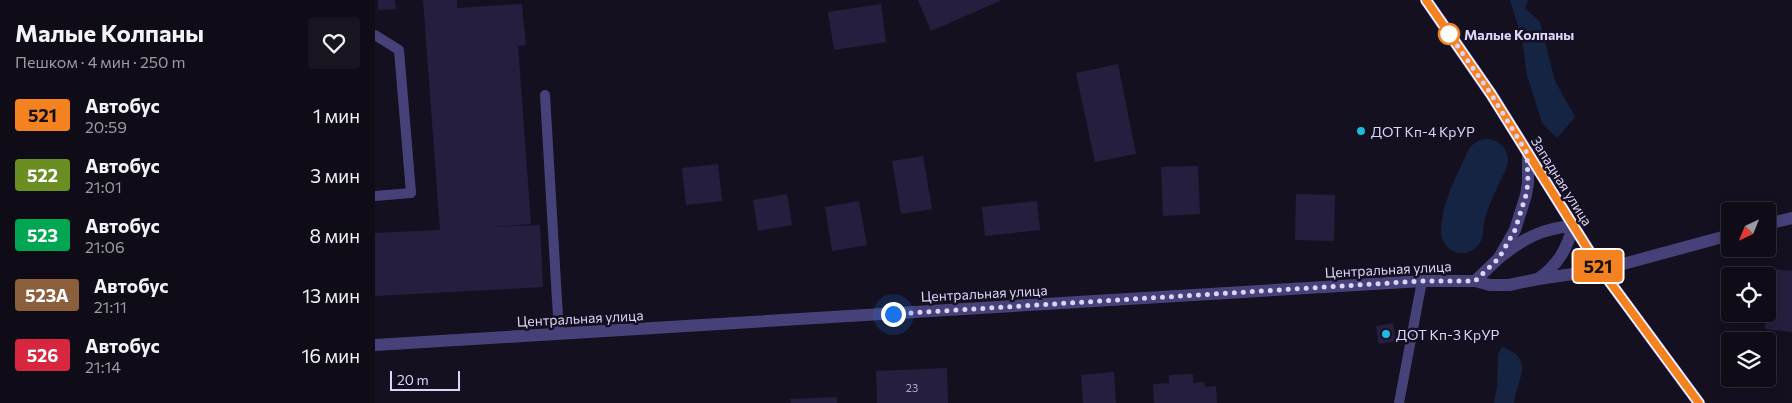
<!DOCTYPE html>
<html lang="ru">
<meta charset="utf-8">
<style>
body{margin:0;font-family:Commissioner,sans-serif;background:#181521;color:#f1f3f6;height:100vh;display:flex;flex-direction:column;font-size:19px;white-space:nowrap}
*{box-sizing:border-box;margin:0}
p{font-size:16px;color:#9b9ba2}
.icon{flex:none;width:28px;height:28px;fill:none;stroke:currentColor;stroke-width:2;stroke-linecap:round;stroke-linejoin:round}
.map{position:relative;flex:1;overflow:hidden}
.panel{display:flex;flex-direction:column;background:#0f0c18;width:375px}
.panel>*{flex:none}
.badge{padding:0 10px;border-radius:4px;font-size:18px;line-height:32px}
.needle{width:32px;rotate:223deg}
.controls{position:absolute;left:1346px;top:202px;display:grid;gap:10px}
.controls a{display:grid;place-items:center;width:55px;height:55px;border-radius:5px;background:#0f0c18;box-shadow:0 2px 12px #0003,0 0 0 1px #2f2c37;font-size:25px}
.scale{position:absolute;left:15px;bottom:12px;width:70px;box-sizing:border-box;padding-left:5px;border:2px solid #dcd4fa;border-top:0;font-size:14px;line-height:18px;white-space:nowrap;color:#dcd4fa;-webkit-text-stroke:4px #141020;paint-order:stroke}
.you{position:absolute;width:25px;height:25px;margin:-12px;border:4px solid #fff;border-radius:50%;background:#1a73e8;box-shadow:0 0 0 8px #1a73e833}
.map>.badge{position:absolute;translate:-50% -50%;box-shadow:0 0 0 2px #fff}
.round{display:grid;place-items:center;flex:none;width:52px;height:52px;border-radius:5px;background:#181521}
.headline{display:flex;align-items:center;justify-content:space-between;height:85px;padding:0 15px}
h1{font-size:24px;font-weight:700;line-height:38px}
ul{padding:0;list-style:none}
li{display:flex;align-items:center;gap:15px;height:60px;padding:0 15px}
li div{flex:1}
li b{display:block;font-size:19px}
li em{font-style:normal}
li .badge{min-width:55px;font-weight:700;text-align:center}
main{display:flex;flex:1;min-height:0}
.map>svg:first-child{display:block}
</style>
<main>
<section class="panel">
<div class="headline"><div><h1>Малые Колпаны</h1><p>Пешком · 4 мин · 250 m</p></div><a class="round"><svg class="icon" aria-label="heart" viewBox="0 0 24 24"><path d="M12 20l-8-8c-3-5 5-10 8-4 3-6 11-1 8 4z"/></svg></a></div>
<ul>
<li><span class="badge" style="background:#f58220;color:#111">521</span><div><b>Автобус</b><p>20:59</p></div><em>1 мин</em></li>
<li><span class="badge" style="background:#6b8e23;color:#fff">522</span><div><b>Автобус</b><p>21:01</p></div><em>3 мин</em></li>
<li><span class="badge" style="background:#00a651;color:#fff">523</span><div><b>Автобус</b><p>21:06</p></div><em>8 мин</em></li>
<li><span class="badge" style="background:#8b5e3c;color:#fff">523А</span><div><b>Автобус</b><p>21:11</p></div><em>13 мин</em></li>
<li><span class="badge" style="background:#d7263d;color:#fff">526</span><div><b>Автобус</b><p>21:14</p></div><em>16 мин</em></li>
</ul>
</section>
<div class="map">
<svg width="1417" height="403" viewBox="0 0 1417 403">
<rect width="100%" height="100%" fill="#141020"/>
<!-- water -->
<g fill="#162444">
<path d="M 1135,0 L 1153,0 L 1150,8 L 1165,22 L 1180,81 L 1200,117 L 1182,138 L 1167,123 L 1152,75 L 1147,39 Z"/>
<path d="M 1112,160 L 1118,172 L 1114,199 L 1096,231 L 1082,230 L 1077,213 L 1077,197 L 1102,164 Z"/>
<path d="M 1127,347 C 1161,359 1142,378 1139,403 L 1119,403 L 1122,387 L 1123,354 Z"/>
</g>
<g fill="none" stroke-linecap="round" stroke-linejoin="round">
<!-- river -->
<path stroke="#162444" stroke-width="42" d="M 1087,232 C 1087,208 1102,182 1112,160"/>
</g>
<!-- building -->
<g fill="#271e3f">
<path d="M 3,0 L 20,0 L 21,9 L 3,10 Z"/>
<path d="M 48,0 L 82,0 L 82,8 L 147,4 L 151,45 L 143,46 L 156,224 L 116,227 L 165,225 L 168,287 L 0,296 L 0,233 L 65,230 Z"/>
<path d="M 543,0 L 627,0 L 556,31 Z"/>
<path d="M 506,4 L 511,42 L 459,50 L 453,12 Z"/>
<path d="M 743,64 L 761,154 L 720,162 L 701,73 Z"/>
<path d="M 548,156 L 557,209 L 526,214 L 517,161 Z"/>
<path d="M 343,164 L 347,201 L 311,205 L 307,168 Z"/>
<path d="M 823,166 L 825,214 L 788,216 L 786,167 Z"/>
<path d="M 412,194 L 417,225 L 383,231 L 378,200 Z"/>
<path d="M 921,194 L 960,195 L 959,241 L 920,240 Z"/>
<path d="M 484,201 L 492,245 L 457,251 L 450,207 Z"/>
<path d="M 662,201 L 665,230 L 610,236 L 607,207 Z"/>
<path d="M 1395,269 L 1417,271 L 1417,332 L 1390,329 L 1391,314 L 1392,314 Z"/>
<path d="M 1018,323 L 1021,341 L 1004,344 L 1001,326 Z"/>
<path d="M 572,368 L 573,403 L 502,403 L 501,371 Z"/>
<path d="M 739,372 L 741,403 L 708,403 L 706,375 Z"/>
<path d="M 818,374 L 818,383 L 829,382 L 830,387 L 841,386 L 842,403 L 779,403 L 778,384 L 794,383 L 794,375 Z"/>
<path d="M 462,397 L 462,403 L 416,403 L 415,399 Z"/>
</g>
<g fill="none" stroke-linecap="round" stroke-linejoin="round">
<!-- lane -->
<g stroke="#474179" stroke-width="10">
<path d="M 0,35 L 24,50 L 36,193 L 0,196"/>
<path d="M 170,95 L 184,334"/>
<path d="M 1024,403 L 1047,281"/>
</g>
<!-- street -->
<g stroke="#474179" stroke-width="12">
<path d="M 1392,224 L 1417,218"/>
<path d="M 1124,258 C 1148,239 1167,228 1198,226 C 1192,249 1183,265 1163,279"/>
<path d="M 1100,281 L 1124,258 L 1140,230 L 1151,195 L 1153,183 L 1153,153"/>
<path d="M 0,345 L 1047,281 L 1100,281 L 1115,285 L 1134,285 L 1163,279 L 1226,270 L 1355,235"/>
</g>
<!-- secondary -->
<path stroke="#8477ee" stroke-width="12" d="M 1051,0 L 1116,94 L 1226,270 L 1324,403"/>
</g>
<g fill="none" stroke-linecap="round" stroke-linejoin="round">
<!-- line casing -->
<g stroke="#fff" stroke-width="11">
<path id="line" d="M 1051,0 L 1116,94 L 1226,270 L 1324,403"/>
</g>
<!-- line -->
<use href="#line" stroke="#f58220" stroke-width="8"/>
<!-- walk -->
<path stroke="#dcd4fa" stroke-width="5" stroke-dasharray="0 9" d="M 518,314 L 1047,281 L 1100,281 L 1124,258 L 1140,230 L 1151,195 L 1153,183 L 1152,153 L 1116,94 L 1074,34"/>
</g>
<!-- markers -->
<circle fill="#fff" stroke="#f58220" stroke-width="2.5" cx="1074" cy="34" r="10"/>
<g fill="#1cbbdd" stroke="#141020" stroke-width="2">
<circle cx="986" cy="131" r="5"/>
<circle cx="1011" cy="334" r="5"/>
</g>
<g text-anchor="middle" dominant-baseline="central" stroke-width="5" stroke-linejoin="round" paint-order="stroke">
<!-- number labels -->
<g font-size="11" fill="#afa6cb">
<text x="537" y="387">23</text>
</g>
<!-- stop labels -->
<g font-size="14" font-weight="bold" fill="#dcd4fa" stroke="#141020" text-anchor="start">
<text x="1089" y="34">Малые Колпаны</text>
</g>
<!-- poi labels -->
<g font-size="14" fill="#dcd4fa" stroke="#141020" text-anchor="start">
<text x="996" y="131">ДОТ Кп-4 КрУР</text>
<text x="1021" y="334">ДОТ Кп-3 КрУР</text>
</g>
<!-- street labels -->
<g font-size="14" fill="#dcd4fa" stroke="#141020">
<text transform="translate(1187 181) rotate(58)">Западная улица</text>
<text transform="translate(1013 269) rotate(-3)">Центральная улица</text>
<text transform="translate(609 293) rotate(-3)">Центральная улица</text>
<text transform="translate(205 318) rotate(-3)">Центральная улица</text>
</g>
</g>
</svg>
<div class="controls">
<a><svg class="needle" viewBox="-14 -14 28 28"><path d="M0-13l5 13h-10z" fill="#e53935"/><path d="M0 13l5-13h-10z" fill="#9b9ba2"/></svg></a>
<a><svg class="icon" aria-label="locate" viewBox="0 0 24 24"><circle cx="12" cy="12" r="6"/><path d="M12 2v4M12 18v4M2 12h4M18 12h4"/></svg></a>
<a><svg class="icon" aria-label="layers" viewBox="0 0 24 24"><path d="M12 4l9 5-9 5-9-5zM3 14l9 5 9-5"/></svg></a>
</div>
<div class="scale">20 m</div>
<div class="you" style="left:518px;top:314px"></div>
<b class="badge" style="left:1223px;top:266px;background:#f58220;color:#111">521</b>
</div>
</main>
